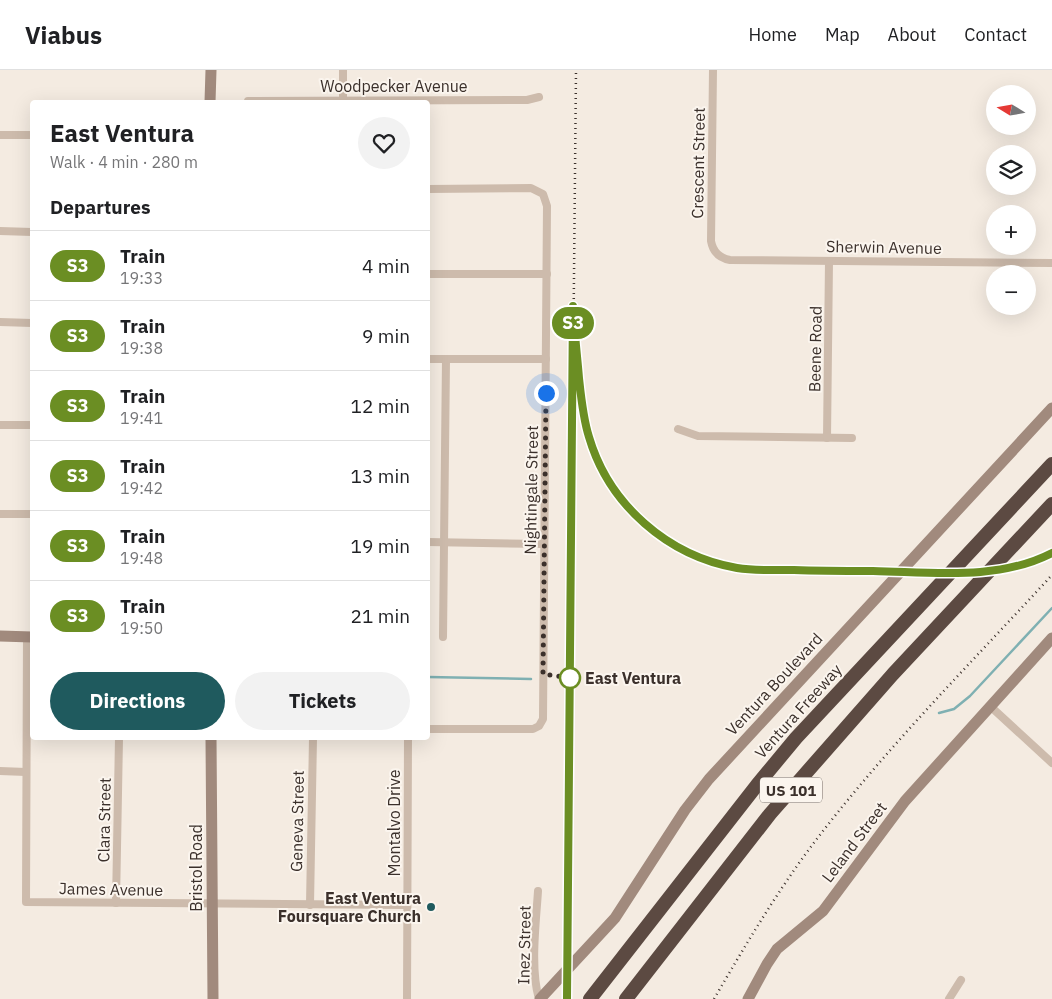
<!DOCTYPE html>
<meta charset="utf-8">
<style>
body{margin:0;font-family:"IBM Plex Sans",sans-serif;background:#f2f2f2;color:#202124;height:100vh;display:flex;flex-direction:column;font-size:19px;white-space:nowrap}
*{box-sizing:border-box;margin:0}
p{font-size:16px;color:#757577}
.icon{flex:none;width:28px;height:28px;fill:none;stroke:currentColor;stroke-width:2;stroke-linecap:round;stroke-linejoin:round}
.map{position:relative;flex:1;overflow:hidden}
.details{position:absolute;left:30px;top:30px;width:400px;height:640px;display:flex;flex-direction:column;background:#fff;border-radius:5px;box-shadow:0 5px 20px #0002}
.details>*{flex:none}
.badge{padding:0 10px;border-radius:16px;font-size:18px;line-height:32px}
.needle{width:32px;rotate:281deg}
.tools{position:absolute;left:986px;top:15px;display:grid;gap:10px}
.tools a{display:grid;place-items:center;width:50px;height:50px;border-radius:50%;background:#fff;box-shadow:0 5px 20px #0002;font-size:25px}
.you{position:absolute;width:25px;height:25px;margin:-12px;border:4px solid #fff;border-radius:50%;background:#1a73e8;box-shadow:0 0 0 8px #1a73e833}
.map>.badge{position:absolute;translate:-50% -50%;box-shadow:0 0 0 2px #fff}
h2{padding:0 20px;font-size:19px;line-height:45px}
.round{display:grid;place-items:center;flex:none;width:52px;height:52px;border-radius:26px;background:#f2f2f2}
.head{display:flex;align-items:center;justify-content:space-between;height:85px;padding:0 20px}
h1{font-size:24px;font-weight:700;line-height:38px}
.cta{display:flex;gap:10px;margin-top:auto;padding:10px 20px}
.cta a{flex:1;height:58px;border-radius:30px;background:#1f5a5e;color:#fff;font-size:20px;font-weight:700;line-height:58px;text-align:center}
.cta a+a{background:#f2f2f2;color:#202124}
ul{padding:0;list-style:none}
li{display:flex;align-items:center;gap:15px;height:70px;padding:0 20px;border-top:1px solid #e0e0e0}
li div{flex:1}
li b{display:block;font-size:19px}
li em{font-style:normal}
li .badge{min-width:55px;font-weight:700;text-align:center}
header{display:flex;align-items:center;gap:30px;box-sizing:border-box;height:70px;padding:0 25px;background:#fff;border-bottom:1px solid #e0e0e0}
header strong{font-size:24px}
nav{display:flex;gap:28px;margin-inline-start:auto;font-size:18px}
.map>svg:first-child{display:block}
</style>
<header>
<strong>Viabus</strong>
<nav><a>Home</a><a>Map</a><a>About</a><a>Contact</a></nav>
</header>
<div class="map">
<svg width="1052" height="929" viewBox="0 0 1052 929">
<rect width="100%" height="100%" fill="#f4ebe1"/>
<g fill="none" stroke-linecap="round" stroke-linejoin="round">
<!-- stream -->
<g stroke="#7fb0b2" stroke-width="2.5">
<path d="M 428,607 L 531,609"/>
<path d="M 939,643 L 954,639 L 970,626 L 1052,538"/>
</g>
<!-- street -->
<g stroke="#cdbbac" stroke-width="8">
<path d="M 343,0 L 343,32"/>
<path d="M 713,0 L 711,171 C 713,182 719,188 730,190 L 1052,193"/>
<path d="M 248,31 L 527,30 L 539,27"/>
<path d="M 0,65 L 32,65"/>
<path d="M 428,119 L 531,118 L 543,124 L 547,136 L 543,649 L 539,656 L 533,659 L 428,659"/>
<path d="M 0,161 L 32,162"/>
<path d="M 428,204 L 547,204"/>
<path d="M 0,252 L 32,253"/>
<path d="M 428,289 L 546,289"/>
<path d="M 0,355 L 32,355"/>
<path d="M 678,359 L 698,366 L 852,368"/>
<path d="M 827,368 L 829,191"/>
<path d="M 0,444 L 32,444"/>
<path d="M 428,472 L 544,474"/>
<path d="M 27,567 L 26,832 L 407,835"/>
<path d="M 443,567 L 446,290"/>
<path d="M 990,636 L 1052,693"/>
<path d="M 0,701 L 26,702"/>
<path d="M 538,821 C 536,853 530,898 539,929"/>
<path d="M 116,833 L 119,668"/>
<path d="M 310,835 L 313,668"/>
<path d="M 407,929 L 408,668"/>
<path d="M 949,929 L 961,910"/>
</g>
<!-- secondary -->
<g stroke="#a18a7d" stroke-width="11">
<path d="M 210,32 L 211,0"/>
<path d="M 0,566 L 32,567"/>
<path d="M 211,668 L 213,929"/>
<path d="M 540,929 L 615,848 L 685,740 L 709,709 L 1052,338"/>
<path d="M 748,929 L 767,894 L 777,879 L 823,841 L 905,731 L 1052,568"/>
</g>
<!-- highway -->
<g stroke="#5c4a42" stroke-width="14">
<path d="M 590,929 L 757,715 L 796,668 L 1052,394"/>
<path d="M 626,929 L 770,744 L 893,604 L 1052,434"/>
</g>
<!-- rail -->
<g stroke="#3b302b" stroke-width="2.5" stroke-dasharray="1 4" stroke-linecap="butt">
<path d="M 578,298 C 581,322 582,347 589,369 C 614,445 684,497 763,500 C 806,501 850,501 894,501 C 947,502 1003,508 1052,483"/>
<path d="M 567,929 L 576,0"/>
<path d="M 714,929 C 746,874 778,820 816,770 C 888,676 972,592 1052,505"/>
</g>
</g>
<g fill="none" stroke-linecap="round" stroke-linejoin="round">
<!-- line casing -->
<g stroke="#fff" stroke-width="11">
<path id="line" d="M 567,929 L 573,236 C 574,260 577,284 579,308 C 581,327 583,348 589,367 C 609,435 668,486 737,498 C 756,501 775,500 794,500 C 820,501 847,501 873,501 C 932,502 998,511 1052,483"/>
</g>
<!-- line -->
<use href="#line" stroke="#6b8e23" stroke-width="8"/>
<!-- walk -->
<path stroke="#3b302b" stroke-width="5" stroke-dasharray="0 9" d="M 546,323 L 543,604 L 570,608"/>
</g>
<!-- markers -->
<circle fill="#fff" stroke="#6b8e23" stroke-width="2.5" cx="570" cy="608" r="10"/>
<circle fill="#1f5a5e" stroke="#fbf5ee" stroke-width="2" cx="431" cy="837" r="5"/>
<g text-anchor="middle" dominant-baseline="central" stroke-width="4" stroke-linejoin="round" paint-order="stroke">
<!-- shield labels -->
<rect fill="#fbf5ee" stroke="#756b66" stroke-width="1" x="760" y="707.5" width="62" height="25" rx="4"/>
<g font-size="15" font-weight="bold" fill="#3b302b">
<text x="791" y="720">US 101</text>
</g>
<!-- street labels -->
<g font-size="16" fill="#3b302b" stroke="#fbf5ee">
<text x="394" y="16">Woodpecker Avenue</text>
<text transform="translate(698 93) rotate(-89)">Crescent Street</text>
<text transform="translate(884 177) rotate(1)">Sherwin Avenue</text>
<text transform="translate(815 279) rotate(-89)">Beene Road</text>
<text transform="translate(531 420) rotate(-89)">Nightingale Street</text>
<text transform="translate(774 614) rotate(-47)">Ventura Boulevard</text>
<text transform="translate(798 641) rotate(-48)">Ventura Freeway</text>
<text transform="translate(104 750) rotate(-89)">Clara Street</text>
<text transform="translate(297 751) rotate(-89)">Geneva Street</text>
<text transform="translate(394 753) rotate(-90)">Montalvo Drive</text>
<text transform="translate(854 772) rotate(-53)">Leland Street</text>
<text transform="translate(196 798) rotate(-90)">Bristol Road</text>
<text transform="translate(111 819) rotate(1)">James Avenue</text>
<text transform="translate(524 875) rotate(-89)">Inez Street</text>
</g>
<!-- stop labels -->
<g font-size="16" font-weight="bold" fill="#3b302b" stroke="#fbf5ee" text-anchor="start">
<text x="585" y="608">East Ventura</text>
</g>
<!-- poi labels -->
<g font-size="16" font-weight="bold" fill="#3b302b" stroke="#fbf5ee" text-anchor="end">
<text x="421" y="828">East Ventura<tspan x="421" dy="18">Foursquare Church</tspan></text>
</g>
</g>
</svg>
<div class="tools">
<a><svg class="needle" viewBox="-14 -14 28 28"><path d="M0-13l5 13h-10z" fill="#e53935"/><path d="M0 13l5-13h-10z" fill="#757577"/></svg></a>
<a><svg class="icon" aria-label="layers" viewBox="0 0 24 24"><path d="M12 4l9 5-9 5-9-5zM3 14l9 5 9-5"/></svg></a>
<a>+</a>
<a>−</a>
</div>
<div class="you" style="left:546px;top:323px"></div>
<b class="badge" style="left:573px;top:253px;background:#6b8e23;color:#fff">S3</b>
<section class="details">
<div class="head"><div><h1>East Ventura</h1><p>Walk · 4 min · 280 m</p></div><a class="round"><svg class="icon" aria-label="heart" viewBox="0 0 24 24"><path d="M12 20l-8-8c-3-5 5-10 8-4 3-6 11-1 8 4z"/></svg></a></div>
<h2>Departures</h2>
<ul>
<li><span class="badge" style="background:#6b8e23;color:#fff">S3</span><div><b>Train</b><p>19:33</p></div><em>4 min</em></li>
<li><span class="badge" style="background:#6b8e23;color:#fff">S3</span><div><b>Train</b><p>19:38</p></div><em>9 min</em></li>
<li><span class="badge" style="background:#6b8e23;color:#fff">S3</span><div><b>Train</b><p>19:41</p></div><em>12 min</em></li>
<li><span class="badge" style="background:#6b8e23;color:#fff">S3</span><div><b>Train</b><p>19:42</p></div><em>13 min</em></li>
<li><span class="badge" style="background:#6b8e23;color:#fff">S3</span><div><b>Train</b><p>19:48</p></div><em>19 min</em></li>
<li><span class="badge" style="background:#6b8e23;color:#fff">S3</span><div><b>Train</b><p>19:50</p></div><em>21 min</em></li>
</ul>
<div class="cta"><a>Directions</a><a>Tickets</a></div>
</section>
</div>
